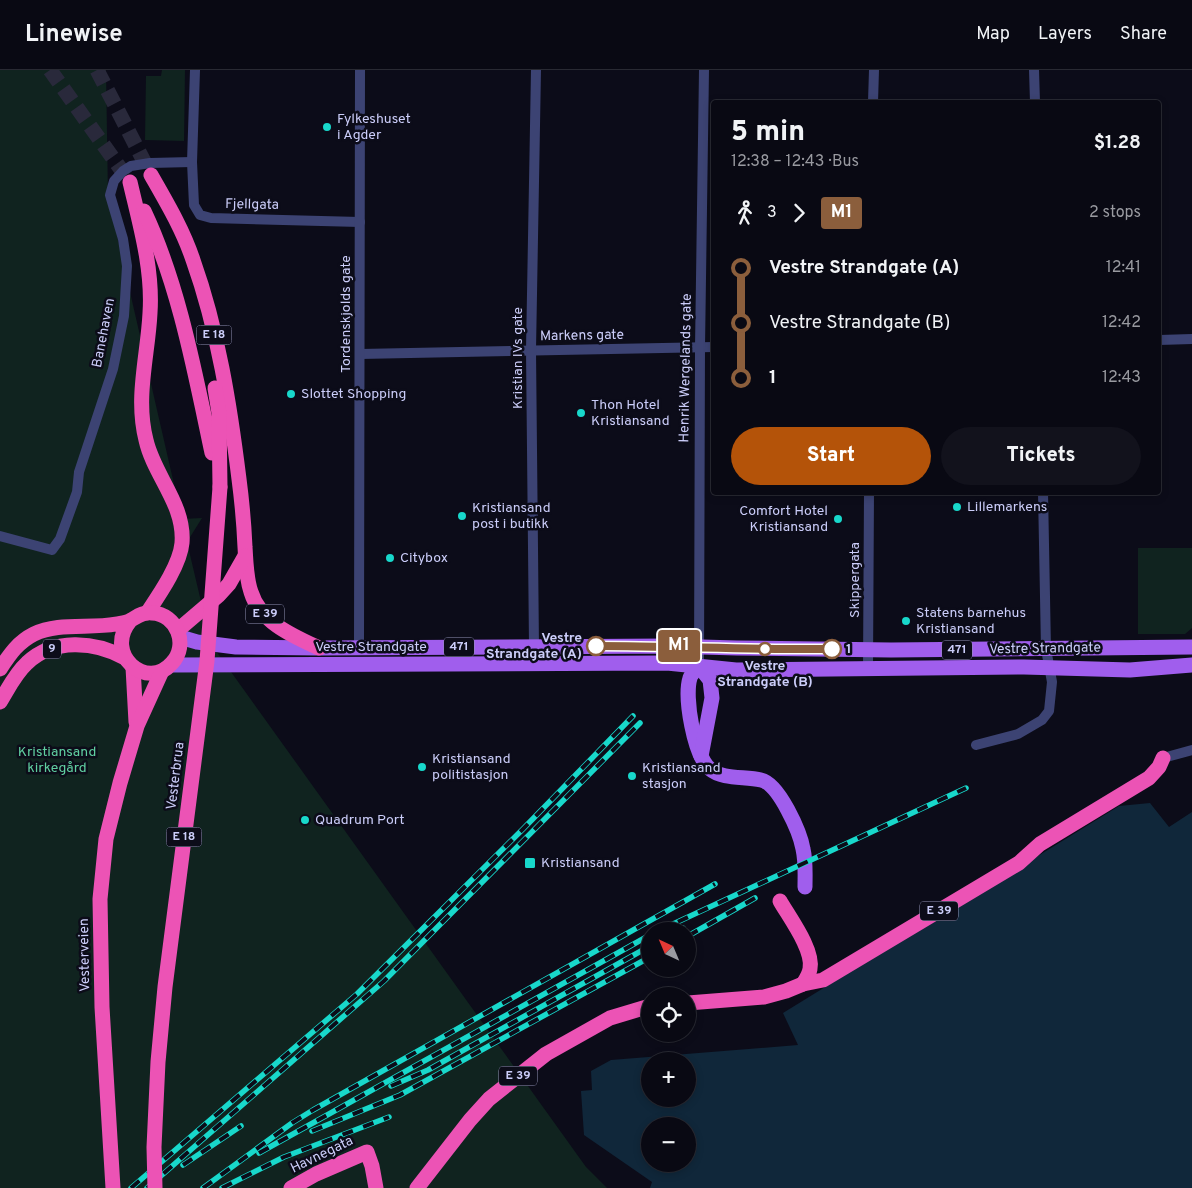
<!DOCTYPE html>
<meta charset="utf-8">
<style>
body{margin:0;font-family:Overpass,sans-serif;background:#12121c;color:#f1f3f6;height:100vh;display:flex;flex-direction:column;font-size:19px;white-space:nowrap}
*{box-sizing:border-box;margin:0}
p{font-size:16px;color:#999aa0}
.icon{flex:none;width:28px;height:28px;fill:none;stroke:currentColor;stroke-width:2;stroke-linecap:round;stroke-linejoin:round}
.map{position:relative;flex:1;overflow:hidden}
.sheet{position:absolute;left:711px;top:30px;width:450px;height:395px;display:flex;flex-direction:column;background:#090913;border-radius:5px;box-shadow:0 2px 8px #0003,0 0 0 1px #292a33}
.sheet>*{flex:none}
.badge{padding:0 10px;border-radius:4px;font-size:18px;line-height:32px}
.needle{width:32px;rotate:316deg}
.fabs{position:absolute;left:641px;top:852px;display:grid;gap:10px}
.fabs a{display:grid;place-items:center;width:55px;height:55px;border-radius:50%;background:#090913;box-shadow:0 2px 8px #0003,0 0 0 1px #292a33;font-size:25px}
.map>.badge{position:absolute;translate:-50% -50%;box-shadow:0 0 0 2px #fff}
.legs{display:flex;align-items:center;gap:8px;height:55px;padding:0 20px;font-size:16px}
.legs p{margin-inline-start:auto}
.headline{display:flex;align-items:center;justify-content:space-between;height:85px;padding:0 20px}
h1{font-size:28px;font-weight:800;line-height:38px}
.action{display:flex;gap:10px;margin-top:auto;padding:10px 20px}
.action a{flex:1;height:58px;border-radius:30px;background:#b45309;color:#fff;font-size:20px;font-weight:800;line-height:58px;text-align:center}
.action a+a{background:#12121c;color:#f1f3f6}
ul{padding:0 20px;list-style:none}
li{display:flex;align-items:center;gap:18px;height:55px;font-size:19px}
li i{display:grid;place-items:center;width:8px;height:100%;margin:0 6px;background:currentColor}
li i::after{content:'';width:12px;height:12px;margin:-6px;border:4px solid;border-radius:50%;background:#090913}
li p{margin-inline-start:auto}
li:first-child i{background:linear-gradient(#0000 50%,currentColor 0)}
li:last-child i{background:linear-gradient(currentColor 50%,#0000 0)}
header{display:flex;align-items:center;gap:30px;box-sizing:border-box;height:70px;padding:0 25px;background:#090913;border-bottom:1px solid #292a33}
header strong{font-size:24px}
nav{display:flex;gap:28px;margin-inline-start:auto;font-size:18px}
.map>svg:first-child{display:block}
</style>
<header>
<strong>Linewise</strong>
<nav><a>Map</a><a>Layers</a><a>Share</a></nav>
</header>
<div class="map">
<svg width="1192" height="1118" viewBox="0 0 1192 1118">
<rect width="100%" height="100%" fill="#0c0c19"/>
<!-- green -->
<g fill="#10231f">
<path d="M 0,0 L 106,0 L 108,126 L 182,449 L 202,448 L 187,472 L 211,574 L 586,1097 L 607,1118 L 0,1118 Z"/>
<path d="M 162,0 L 185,0 L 184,71 L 145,70 L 146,6 L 161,6 Z"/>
<path d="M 1138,478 L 1192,478 L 1192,558 L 1185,564 L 1138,564 Z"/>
</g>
<!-- water -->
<path fill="#10273a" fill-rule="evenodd" d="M 1150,733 L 1169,757 L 1192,742 L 1192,1118 L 650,1118 L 652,1112 L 584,1065 L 581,1021 L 592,1020 L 591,1001 L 611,990 L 798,975 L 783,943 L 1119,736 ZM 650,991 L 688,991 L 688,1029 L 650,1029 ZM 650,1056 L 688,1056 L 688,1094 L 650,1094 Z"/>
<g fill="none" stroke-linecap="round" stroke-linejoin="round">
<!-- highway-tunnel -->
<g stroke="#29293b" stroke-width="15" stroke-dasharray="15 8" stroke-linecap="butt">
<path d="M 50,0 L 130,112"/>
<path d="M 97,0 L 151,105"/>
</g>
<!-- street -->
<g stroke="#3c4373" stroke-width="10">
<path d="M 195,0 L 192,92 L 194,135 L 200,145 L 211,148 L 360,152"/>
<path d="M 1034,0 L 1035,32"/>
<path d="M 873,32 L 874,0"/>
<path d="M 1159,270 L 1192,269"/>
<path d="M 360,284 L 714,277"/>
<path d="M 0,466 L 52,480 L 60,469 L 77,422 L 79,402 L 113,299 L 124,246 L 127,196 L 123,169 L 110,125 L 114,111 L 123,101 L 131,96 L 150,93 L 192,92"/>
<path d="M 359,577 L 360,0"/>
<path d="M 534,577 L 531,280 L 536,0"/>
<path d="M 699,596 L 700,278 L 704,0"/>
<path d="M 868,598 L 869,422"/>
<path d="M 976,675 L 1018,664 L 1042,650 L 1049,641 L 1052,612 L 1046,579 L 1043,422"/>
<path d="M 1163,688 L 1192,680"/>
</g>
<!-- primary -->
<g stroke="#a05eed" stroke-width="15">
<path d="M 180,567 L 197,572 L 236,577 L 319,578 L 667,576 L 737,578 L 891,580 L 1192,577"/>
<path d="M 171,595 L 667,593 L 736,600 L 1024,597 L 1130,600 L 1192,595"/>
<path d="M 699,596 C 696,600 691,604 690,608 C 684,627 694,686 710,699 C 723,710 745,706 761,710 C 779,714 800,762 803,779 C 806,792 805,804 805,817"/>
<path d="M 699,596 L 710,610 L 712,628 L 701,686"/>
</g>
<!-- highway -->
<g stroke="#ec53b5" stroke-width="15">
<path d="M 151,105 C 167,133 183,160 193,190 C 218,260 230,336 239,409 C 242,432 244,454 245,477 C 246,492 246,508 251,522 C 260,552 293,566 319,578"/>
<path d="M 130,112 C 140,155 153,199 150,243 C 148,285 135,328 146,370 C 154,406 185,434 182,473 C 180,495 159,525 147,543"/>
<path d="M 144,141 C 179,215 195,303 212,383"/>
<path d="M 215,318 L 219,343 L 220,417"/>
<path d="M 178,560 L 219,525 L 229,514 L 245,486"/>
<path d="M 133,597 L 136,652"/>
<path d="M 0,599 C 10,584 18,572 34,564 C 58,552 90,559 116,554 C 121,553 127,553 131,550 C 138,546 143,542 152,543 C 177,544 189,575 172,593 C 147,622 103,584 130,551"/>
<path d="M 0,632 C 8,619 15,604 27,593 C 53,568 95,571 125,588"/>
<path d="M 780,831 C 789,847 814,880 810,899 C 809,905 806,909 803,914"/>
<path d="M 688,933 L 764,927 L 786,921 L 803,914 L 823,910 L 1019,793 L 1040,774 L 1149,708 L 1159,697 L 1163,688"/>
<path d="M 113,1118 L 102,937 L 100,829 L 106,769 L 120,713 L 137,656 L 162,601"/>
<path d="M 291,1118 L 316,1104 L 367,1082 L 372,1096 L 376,1118"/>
<path d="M 417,1118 L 470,1050 L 489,1029 L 546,984 L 610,948 L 650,936"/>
</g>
<!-- rail casing -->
<g stroke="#18d8cb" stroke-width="5.5">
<g id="rail">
<path d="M 658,861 L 966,718"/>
<path d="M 677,861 L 683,858"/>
<path d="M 688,866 L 755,828"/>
<path d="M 391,1016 L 428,1000 L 650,876"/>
<path d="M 312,1061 L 400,1025 L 650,887"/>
<path d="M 259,1083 L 650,865"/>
<path d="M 183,1095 L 241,1056"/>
<path d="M 131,1118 L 357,924 L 523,759 L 633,646"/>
<path d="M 147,1118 L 384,911 L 640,653"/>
<path d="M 203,1118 L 292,1053 L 313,1040 L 715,814"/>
<path d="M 222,1118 L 284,1087 L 389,1047"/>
</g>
</g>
<!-- rail -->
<use href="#rail" stroke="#0c0c19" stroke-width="4" stroke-dasharray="11" stroke-linecap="butt"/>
<!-- highway-bridge -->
<path stroke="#ec53b5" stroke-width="15" d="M 155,1118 L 154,1077 L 158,992 L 165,917 L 207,591 L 220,417"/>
</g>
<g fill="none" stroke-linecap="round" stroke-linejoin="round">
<!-- line-1 casing -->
<g stroke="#fff" stroke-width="11">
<path id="line-1" d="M 596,576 C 675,576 753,580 832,579"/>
</g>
<!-- line-1 -->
<use href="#line-1" stroke="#8b5e3c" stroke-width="8"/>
</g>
<!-- markers -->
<g fill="#18d8cb" stroke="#0c0c19" stroke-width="2">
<circle cx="327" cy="57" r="5"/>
<circle cx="291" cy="324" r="5"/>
<circle cx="581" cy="343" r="5"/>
<circle cx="957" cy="437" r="5"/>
<circle cx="462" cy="446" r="5"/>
<circle cx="838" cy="449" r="5"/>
<circle cx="390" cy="488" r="5"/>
<circle cx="906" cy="551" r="5"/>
<circle cx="422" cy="697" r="5"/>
<circle cx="632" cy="706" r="5"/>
<circle cx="305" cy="750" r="5"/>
<rect x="524" y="787" width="12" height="12" rx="2.5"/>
</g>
<g fill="#fff" stroke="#8b5e3c" stroke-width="2.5">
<circle cx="596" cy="576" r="9"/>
<circle cx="765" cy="579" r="6"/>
<circle cx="832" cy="579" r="9"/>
</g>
<g text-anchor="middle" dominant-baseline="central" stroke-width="5" stroke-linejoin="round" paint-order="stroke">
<!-- shield labels -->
<g fill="#0c0c19" stroke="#9293b6" stroke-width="1">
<rect x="196.5" y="255.5" width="35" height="19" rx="4"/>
<rect x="246" y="534.5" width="38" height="19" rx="4"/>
<rect x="444" y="567.5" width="30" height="19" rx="4"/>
<rect x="43" y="569.5" width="18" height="19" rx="4"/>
<rect x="942" y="570.5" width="30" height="19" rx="4"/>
<rect x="166.5" y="757.5" width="35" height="19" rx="4"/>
<rect x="920" y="831.5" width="38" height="19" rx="4"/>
<rect x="499" y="996.5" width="38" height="19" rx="4"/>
</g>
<g font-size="12" font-weight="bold" fill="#cbcdf9">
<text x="214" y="265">E 18</text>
<text x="265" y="544">E 39</text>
<text x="459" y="577">471</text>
<text x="52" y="579">9</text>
<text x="957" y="580">471</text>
<text x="184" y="767">E 18</text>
<text x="939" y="841">E 39</text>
<text x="518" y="1006">E 39</text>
</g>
<!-- poi labels -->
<g font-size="14" fill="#cbcdf9" stroke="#0c0c19" text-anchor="start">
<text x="337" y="49">Fylkeshuset<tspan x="337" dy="16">i Agder</tspan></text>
<text x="301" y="324">Slottet Shopping</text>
<text x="591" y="335">Thon Hotel<tspan x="591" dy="16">Kristiansand</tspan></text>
<text x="967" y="437">Lillemarkens</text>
<text x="472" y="438">Kristiansand<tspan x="472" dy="16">post i butikk</tspan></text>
<text x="828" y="441" text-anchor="end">Comfort Hotel<tspan x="828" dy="16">Kristiansand</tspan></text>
<text x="400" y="488">Citybox</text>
<text x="916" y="543">Statens barnehus<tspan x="916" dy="16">Kristiansand</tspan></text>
<text x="432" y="689">Kristiansand<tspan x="432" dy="16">politistasjon</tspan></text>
<text x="642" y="698">Kristiansand<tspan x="642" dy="16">stasjon</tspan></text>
<text x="315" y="750">Quadrum Port</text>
<text x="541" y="793">Kristiansand</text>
</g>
<!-- street labels -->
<g font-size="14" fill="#cbcdf9" stroke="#0c0c19">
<text transform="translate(252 135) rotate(1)">Fjellgata</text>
<text transform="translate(346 244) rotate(-90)">Tordenskjolds gate</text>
<text transform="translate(104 263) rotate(-79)">Banehaven</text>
<text transform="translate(582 266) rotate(-1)">Markens gate</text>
<text transform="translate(518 288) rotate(-90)">Kristian IVs gate</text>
<text transform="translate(686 298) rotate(-89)">Henrik Wergelands gate</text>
<text transform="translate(855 510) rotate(-90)">Skippergata</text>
<text x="371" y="577">Vestre Strandgate</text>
<text transform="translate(1045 579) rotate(-1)">Vestre Strandgate</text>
<text transform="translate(176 706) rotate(-83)">Vesterbrua</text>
<text transform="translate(85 885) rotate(-91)">Vesterveien</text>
<text transform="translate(322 1085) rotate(-26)">Havnegata</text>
</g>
<!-- stop labels -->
<g font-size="14" font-weight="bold" fill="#cbcdf9" stroke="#0c0c19" text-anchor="end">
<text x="582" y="568">Vestre<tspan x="582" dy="16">Strandgate (A)</tspan></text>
<text x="846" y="579" text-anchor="start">1</text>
<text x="765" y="596" text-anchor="middle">Vestre<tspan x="765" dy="16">Strandgate (B)</tspan></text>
</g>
<!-- park labels -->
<g font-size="14" fill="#60cfa1" stroke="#0c0c19">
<text x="57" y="682">Kristiansand<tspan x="57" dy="16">kirkegård</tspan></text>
</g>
</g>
</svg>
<div class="fabs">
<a><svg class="needle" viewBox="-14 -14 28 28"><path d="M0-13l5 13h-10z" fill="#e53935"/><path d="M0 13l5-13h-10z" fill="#999aa0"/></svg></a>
<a><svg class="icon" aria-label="locate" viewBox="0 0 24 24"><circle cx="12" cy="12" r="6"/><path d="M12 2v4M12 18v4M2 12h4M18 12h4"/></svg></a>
<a>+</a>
<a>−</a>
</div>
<b class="badge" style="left:679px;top:576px;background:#8b5e3c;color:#fff">M1</b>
<section class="sheet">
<div class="headline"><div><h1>5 min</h1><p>12:38 – 12:43 · Bus</p></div><b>$1.28</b></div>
<div class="legs"><svg class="icon" aria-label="walk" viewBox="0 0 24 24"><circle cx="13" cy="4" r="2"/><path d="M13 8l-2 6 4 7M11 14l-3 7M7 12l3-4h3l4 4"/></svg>3<svg class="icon" aria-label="forward" viewBox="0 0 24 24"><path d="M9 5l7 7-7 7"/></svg><b class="badge" style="background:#8b5e3c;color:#fff">M1</b><p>2 stops</p></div>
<ul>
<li><i style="color:#8b5e3c"></i><b>Vestre Strandgate (A)</b><p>12:41</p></li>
<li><i style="color:#8b5e3c"></i><span>Vestre Strandgate (B)</span><p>12:42</p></li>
<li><i style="color:#8b5e3c"></i><b>1</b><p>12:43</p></li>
</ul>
<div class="action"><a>Start</a><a>Tickets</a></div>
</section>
</div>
